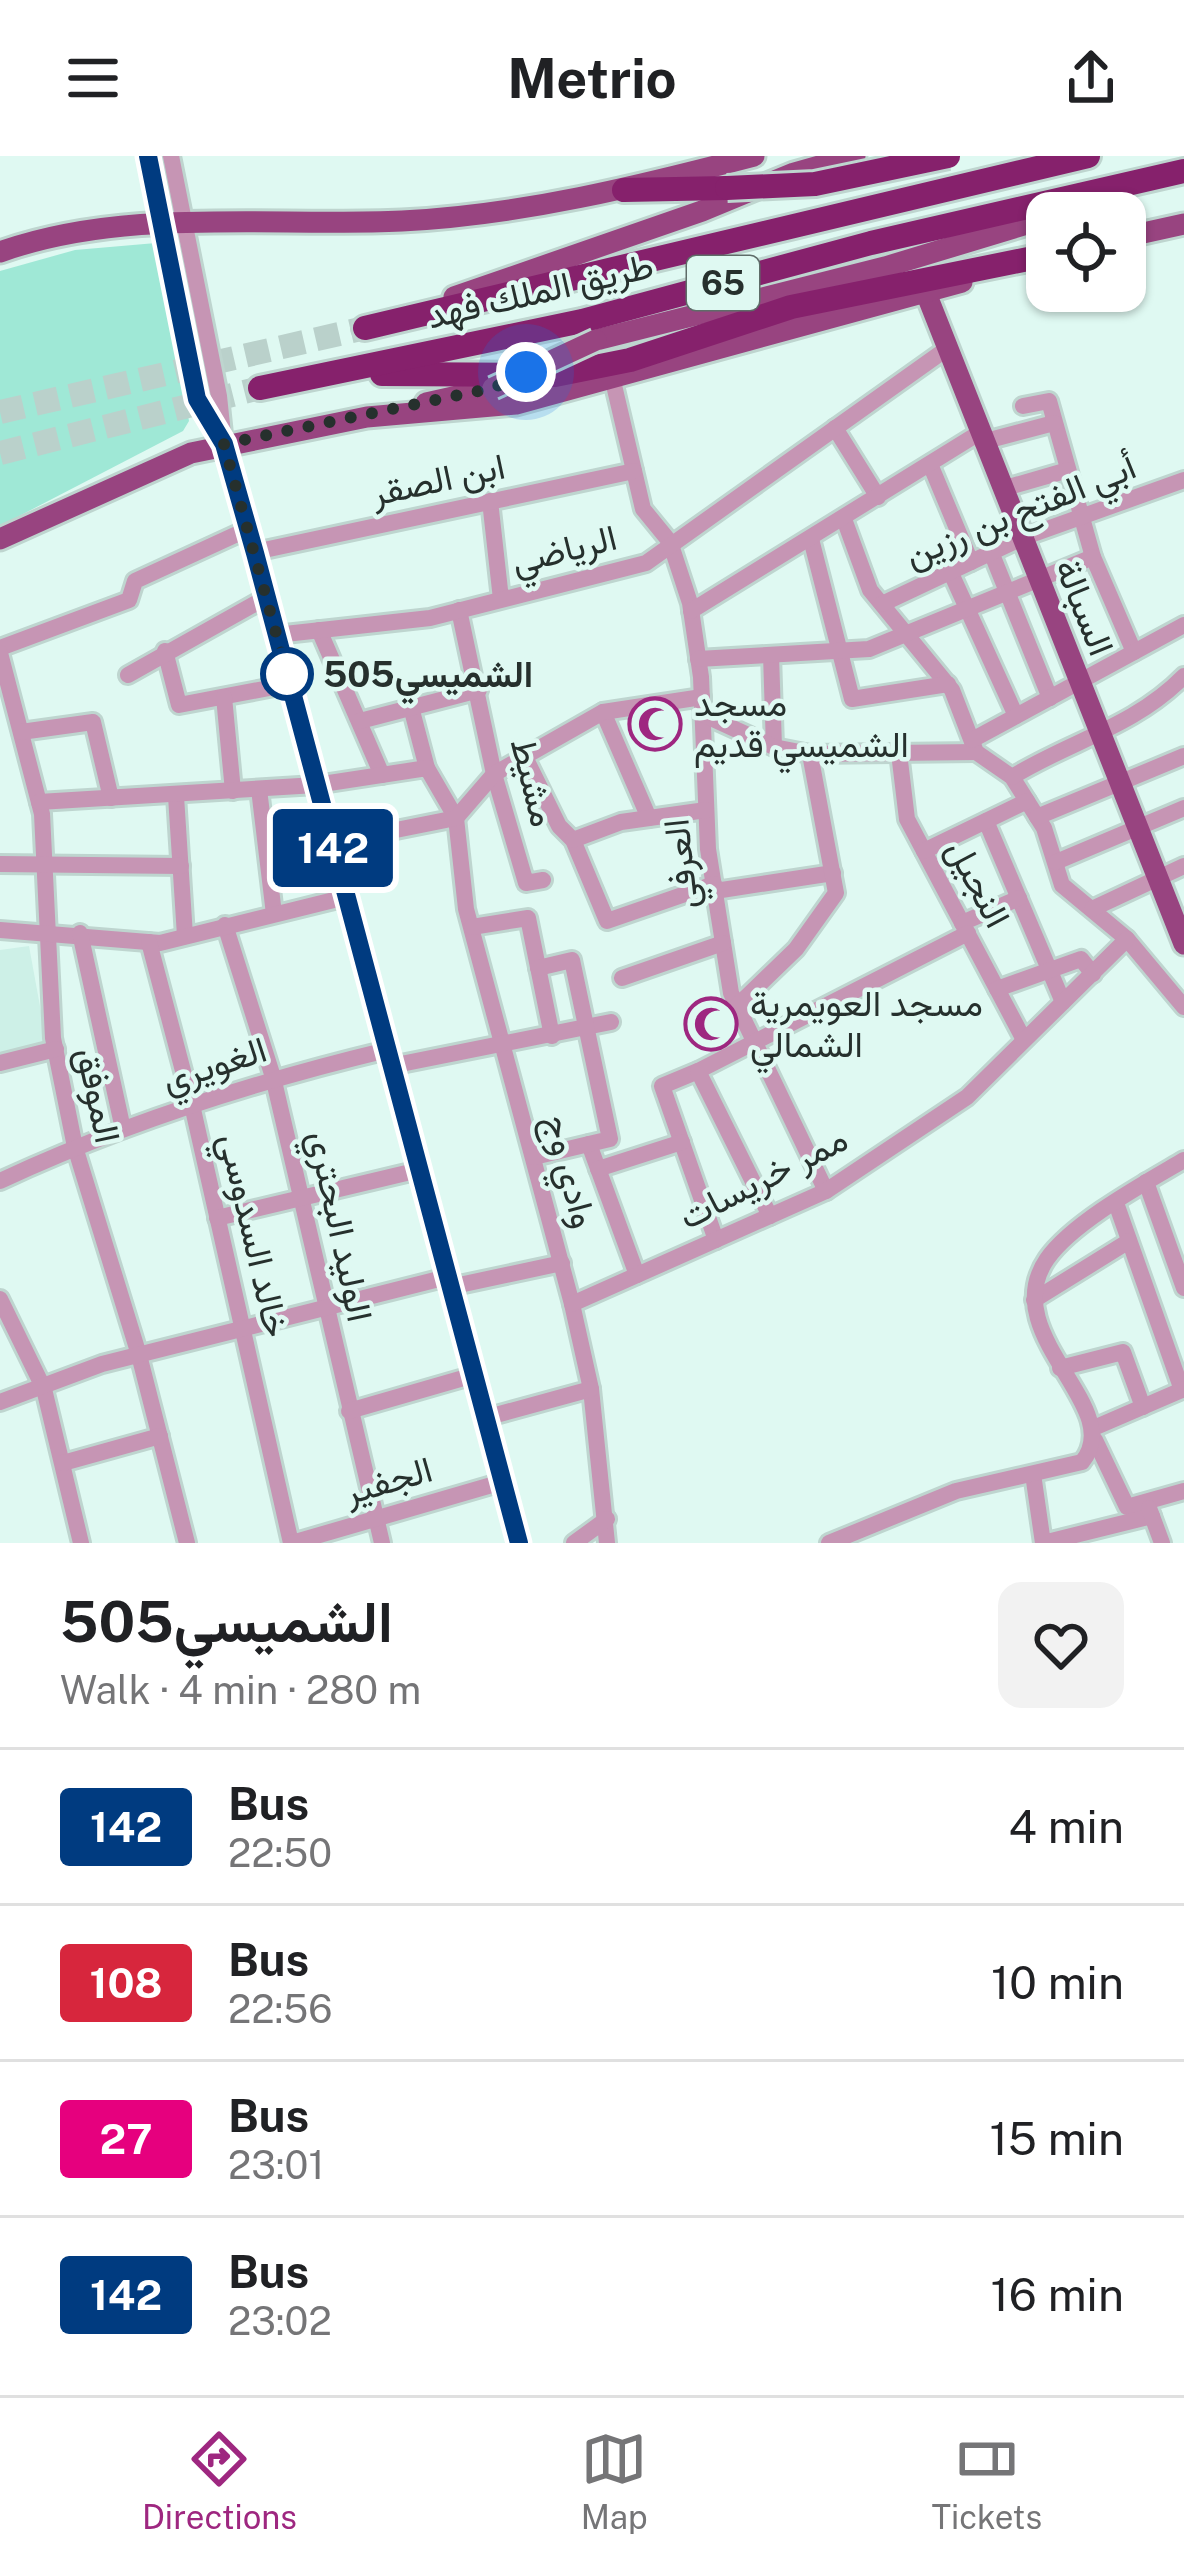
<!DOCTYPE html>
<meta charset="utf-8">
<style>
body{margin:0;font-family:"Public Sans",Vazirmatn,sans-serif;background:#f2f2f2;color:#202124;height:100vh;display:flex;flex-direction:column;font-size:45px;white-space:nowrap}
*{box-sizing:border-box;margin:0}
p{font-size:39px;color:#757577}
.icon{flex:none;width:66px;height:66px;fill:none;stroke:currentColor;stroke-width:2;stroke-linecap:round;stroke-linejoin:round}
.map{position:relative;height:1387px;overflow:hidden}
.side{display:flex;flex-direction:column;background:#fff;flex:1}
.side>*{flex:none}
.badge{padding:0 24px;border-radius:9px;font-size:42px;line-height:78px}
.fabs{position:absolute;left:1026px;top:36px;display:grid;gap:24px}
.fabs a{display:grid;place-items:center;width:120px;height:120px;border-radius:24px;background:#fff;box-shadow:0 3px 9px #0004;font-size:60px}
.you{position:absolute;width:60px;height:60px;margin:-30px;border:9px solid #fff;border-radius:50%;background:#1a73e8;box-shadow:0 0 0 18px #1a73e833}
.map>.badge{position:absolute;translate:-50% -50%;box-shadow:0 0 0 6px #fff}
.round{display:grid;place-items:center;flex:none;width:126px;height:126px;border-radius:24px;background:#f2f2f2}
.head{display:flex;align-items:center;justify-content:space-between;height:204px;padding:0 60px}
h1{font-size:57px;font-weight:700;line-height:90px}
ul{padding:0;list-style:none}
li{display:flex;align-items:center;gap:36px;height:156px;padding:0 60px;border-top:3px solid #e0e0e0}
li div{flex:1}
li b{display:block;font-size:45px}
li em{font-style:normal}
li .badge{min-width:132px;font-weight:700;text-align:center}
header{display:flex;justify-content:space-between;align-items:center;height:156px;padding:0 60px;background:#fff;font-size:54px;font-weight:700}
.tab-bar{display:flex;justify-content:space-around;align-items:center;height:168px;border-top:3px solid #e0e0e0;background:#fff;font-size:33px;color:#757577}
.tab-bar a{display:grid;justify-items:center;gap:6px}
.tab-bar .on{color:#9e2780}
.map>svg:first-child{display:block}
</style>
<header><svg class="icon" aria-label="menu" viewBox="0 0 24 24"><path d="M4 6h16M4 12h16M4 18h16"/></svg>Metrio<svg class="icon" aria-label="share" viewBox="0 0 24 24"><path d="M12 15V3M7 8l5-5 5 5M5 13v7h14v-7"/></svg></header>
<div class="map">
<svg width="1184" height="1387" viewBox="0 0 1184 1387">
<rect width="100%" height="100%" fill="#dff9f2"/>
<!-- built -->
<path fill="#cdf0e7" d="M 29,790 L 46,883 L 37,895 L 0,903 L 0,794 Z"/>
<!-- green -->
<path fill="#9fe8d6" d="M 156,87 L 189,265 L 183,275 L 0,370 L 0,115 L 75,94 Z"/>
<g fill="none" stroke-linecap="round" stroke-linejoin="round">
<!-- highway-tunnel -->
<g stroke="#bad1cb" stroke-width="24" stroke-dasharray="24 12" stroke-linecap="butt">
<path d="M 0,256 L 365,172"/>
<path d="M 0,297 L 260,232"/>
</g>
<!-- minor casing -->
<g stroke="#bed5cf" stroke-width="22">
<g id="minor">
<path d="M 148,0 L 198,243 L 220,282"/>
<path d="M 171,0 L 219,240 L 224,288 L 519,1387"/>
<path d="M 613,225 L 643,353 L 670,386 L 690,447 L 701,521 L 708,693 L 731,837 L 826,1035"/>
<path d="M 1023,250 L 1049,245 L 1093,401 L 1134,496"/>
<path d="M 835,272 L 878,341"/>
<path d="M 982,286 L 1054,267"/>
<path d="M 930,308 L 971,406"/>
<path d="M 1002,333 L 1068,314"/>
<path d="M 490,345 L 501,443"/>
<path d="M 844,363 L 870,434 L 952,534 L 976,596 L 1012,621 L 1044,672 L 1062,729 L 1127,783 L 1184,851"/>
<path d="M 811,383 L 852,543 L 948,528"/>
<path d="M 255,396 L 634,315"/>
<path d="M 991,396 L 1050,542"/>
<path d="M 950,415 L 1016,560"/>
<path d="M 882,448 L 1022,382 L 1184,324"/>
<path d="M 459,454 L 494,618 L 526,727 L 543,724"/>
<path d="M 691,455 L 979,277"/>
<path d="M 319,474 L 382,619"/>
<path d="M 276,479 L 430,462 L 646,407 L 945,194"/>
<path d="M 0,492 L 129,444 L 135,425 L 248,373"/>
<path d="M 165,495 L 179,549 L 290,528"/>
<path d="M 0,497 L 42,658 L 53,882 L 75,991 L 139,1199 L 187,1387"/>
<path d="M 771,499 L 774,591"/>
<path d="M 698,503 L 869,493 L 1093,401"/>
<path d="M 128,519 L 267,441"/>
<path d="M 224,541 L 233,635"/>
<path d="M 411,551 L 427,612"/>
<path d="M 603,556 L 649,662"/>
<path d="M 702,558 L 774,591 L 810,598 L 976,596"/>
<path d="M 360,565 L 479,534"/>
<path d="M 21,576 L 93,566 L 111,642"/>
<path d="M 972,584 L 1184,469"/>
<path d="M 899,597 L 907,663 L 1023,882"/>
<path d="M 524,599 L 559,670 L 573,684 L 607,765 L 714,728"/>
<path d="M 1012,621 C 1070,585 1134,571 1184,520"/>
<path d="M 259,633 L 274,758"/>
<path d="M 176,640 L 185,780"/>
<path d="M 39,646 L 316,629 L 427,612 L 456,662 L 466,753 L 572,1148 L 591,1233 L 607,1387"/>
<path d="M 1037,661 L 1184,600"/>
<path d="M 986,665 L 1063,846"/>
<path d="M 573,684 L 621,666 L 706,654"/>
<path d="M 331,687 L 456,662 L 494,618 L 603,556 L 702,541"/>
<path d="M 924,695 L 1027,645"/>
<path d="M 1056,706 L 1184,652"/>
<path d="M 0,708 L 181,710"/>
<path d="M 715,735 L 833,717"/>
<path d="M 1092,753 L 1184,710"/>
<path d="M 962,767 L 1019,742"/>
<path d="M 225,769 L 273,921 L 382,1387"/>
<path d="M 472,771 L 528,762 L 552,880"/>
<path d="M 0,774 L 160,787 L 346,741"/>
<path d="M 80,777 L 123,973"/>
<path d="M 149,786 L 192,949 L 291,1387"/>
<path d="M 622,822 L 723,787"/>
<path d="M 997,833 L 1081,803 L 1093,818"/>
<path d="M 737,850 L 796,793 L 836,737 L 810,598"/>
<path d="M 0,907 L 56,893"/>
<path d="M 391,910 L 611,866"/>
<path d="M 698,915 L 662,930 L 716,1084"/>
<path d="M 589,988 L 637,1119"/>
<path d="M 534,1001 L 610,983 L 572,804 L 538,812"/>
<path d="M 598,1013 L 682,986"/>
<path d="M 0,1025 C 124,967 254,926 387,894"/>
<path d="M 1146,1026 L 1184,1132"/>
<path d="M 1116,1047 L 1182,1234"/>
<path d="M 770,1060 L 698,915 L 968,777"/>
<path d="M 217,1062 L 419,1014"/>
<path d="M 450,1131 L 562,1107"/>
<path d="M 0,1143 L 44,1233 L 81,1387"/>
<path d="M 1034,1144 L 1129,1085"/>
<path d="M 572,1148 L 826,1035 L 967,941 L 1127,783"/>
<path d="M 1060,1212 L 1123,1196 L 1143,1251"/>
<path d="M 0,1246 L 102,1208 L 447,1121"/>
<path d="M 349,1255 L 474,1219"/>
<path d="M 485,1262 L 591,1233"/>
<path d="M 1096,1271 L 1184,1233"/>
<path d="M 1095,1284 L 1127,1351 L 1184,1335"/>
<path d="M 63,1307 L 160,1280"/>
<path d="M 1033,1318 L 1043,1387 L 1152,1360"/>
<path d="M 1149,1352 L 1162,1387"/>
<path d="M 292,1387 L 502,1326"/>
<path d="M 574,1387 L 607,1363"/>
<path d="M 829,1387 L 956,1335 L 1082,1306 C 1128,1251 995,1179 1047,1103 C 1073,1066 1145,1027 1184,1004"/>
</g>
</g>
<!-- major casing -->
<g stroke="#bed5cf" stroke-width="27">
<g id="major">
<path d="M 1063,57 L 1108,43"/>
<path d="M 1125,81 L 1184,68"/>
<path d="M 0,96 C 126,51 271,71 402,65 C 522,59 639,30 754,0"/>
<path d="M 926,137 L 1184,788"/>
<path d="M 454,141 L 702,55 L 794,17 L 855,0"/>
<path d="M 596,184 L 885,111 L 1047,62"/>
<path d="M 426,247 L 493,232"/>
<path d="M 0,383 L 191,297 L 367,261 L 516,248 L 962,126"/>
</g>
</g>
<!-- highway casing -->
<g stroke="#bed5cf" stroke-width="30">
<g id="highway">
<path d="M 624,34 L 727,32"/>
<path d="M 365,172 L 1088,0"/>
<path d="M 382,218 L 555,219 L 630,204 L 791,151 L 1043,100"/>
<path d="M 260,232 L 582,165 L 871,87 L 1184,15"/>
</g>
</g>
<!-- minor -->
<use href="#minor" stroke="#c695b4" stroke-width="16"/>
<!-- major -->
<use href="#major" stroke="#984480" stroke-width="21"/>
<!-- highway -->
<use href="#highway" stroke="#86216c" stroke-width="24"/>
<!-- major-bridge casing -->
<g stroke="#bed5cf" stroke-width="27" stroke-linecap="butt">
<path id="major-bridge" d="M 493,232 L 596,184"/>
</g>
<!-- highway-bridge casing -->
<g stroke="#bed5cf" stroke-width="30" stroke-linecap="butt">
<path id="highway-bridge" d="M 727,32 L 815,28 L 948,0"/>
</g>
<!-- major-bridge -->
<use href="#major-bridge" stroke="#984480" stroke-width="21"/>
<!-- highway-bridge -->
<use href="#highway-bridge" stroke="#86216c" stroke-width="24"/>
</g>
<g fill="none" stroke-linecap="round" stroke-linejoin="round">
<!-- line casing -->
<g stroke="#fff" stroke-width="27">
<path id="line" d="M 148,0 L 197,243 L 224,288 L 255,397 L 519,1387"/>
</g>
<!-- line -->
<use href="#line" stroke="#003b80" stroke-width="18"/>
<!-- walk -->
<path stroke="#26302d" stroke-width="12" stroke-dasharray="0 21.6" d="M 287,518 L 290,528 L 224,288 L 493,232 L 526,216"/>
</g>
<!-- icons -->
<defs>
<g id="mosque-ring" transform="scale(2.7)"><circle r="9.5" fill="#dff9f2" stroke="#9e2780" stroke-width="1.5"/><path d="M3.5-4.9A6 6 0 1 0 3.5 4.9A5 5 0 1 1 3.5-4.9Z" fill="#9e2780"/></g>
</defs>
<g fill-rule="evenodd">
<use href="#mosque-ring" x="655" y="568"/>
<use href="#mosque-ring" x="711" y="868"/>
</g>
<!-- markers -->
<circle fill="#fff" stroke="#003b80" stroke-width="6" cx="287" cy="518" r="24"/>
<g text-anchor="middle" dominant-baseline="central" stroke-width="9" stroke-linejoin="round" paint-order="stroke">
<!-- shield labels -->
<rect fill="#dff9f2" stroke="#5e6c68" stroke-width="3" x="687" y="100" width="72" height="54" rx="9"/>
<g font-size="33" font-weight="bold" fill="#26302d">
<text x="723" y="127">65</text>
</g>
<!-- street labels -->
<g font-size="36" fill="#26302d" stroke="#dff9f2">
<text transform="translate(540 134) rotate(-13)">طريق الملك فهد</text>
<text transform="translate(438 323) rotate(-12)">ابن الصقر</text>
<text transform="translate(1020 354) rotate(-22)">أبي الفتح بن رزين</text>
<text transform="translate(564 393) rotate(-14)">الرياضي</text>
<text transform="translate(1085 451) rotate(68)">السبالة</text>
<text transform="translate(534 626) rotate(76)">مشيط</text>
<text transform="translate(680 708) rotate(-96)">العرفي</text>
<text transform="translate(979 727) rotate(62)">النجيل</text>
<text transform="translate(214 908) rotate(-18)">الغويري</text>
<text transform="translate(99 939) rotate(78)">الموفق</text>
<text transform="translate(571 1015) rotate(75)">وادي وج</text>
<text transform="translate(763 1021) rotate(-27)">ممر خريسات</text>
<text transform="translate(341 1070) rotate(78)">الوليد البحتري</text>
<text transform="translate(255 1079) rotate(77)">خالد السدوسي</text>
<text transform="translate(388 1324) rotate(-16)">الجفير</text>
</g>
<!-- stop labels -->
<g font-size="36" font-weight="bold" fill="#26302d" stroke="#dff9f2" text-anchor="start">
<text x="323" y="518">الشميسي505</text>
</g>
<!-- poi labels -->
<g font-size="36" fill="#26302d" stroke="#dff9f2" text-anchor="start">
<text x="694" y="547">مسجد<tspan x="694" dy="41">الشميسي قديم</tspan></text>
<text x="750" y="847">مسجد العويمرية<tspan x="750" dy="41">الشمالي</tspan></text>
</g>
</g>
</svg>
<div class="fabs">
<a><svg class="icon" aria-label="locate" viewBox="0 0 24 24"><circle cx="12" cy="12" r="6"/><path d="M12 2v4M12 18v4M2 12h4M18 12h4"/></svg></a>
</div>
<div class="you" style="left:526px;top:216px"></div>
<b class="badge" style="left:333px;top:692px;background:#003b80;color:#fff">142</b>
</div>
<section class="side">
<div class="head"><div><h1>الشميسي505</h1><p>Walk · 4 min · 280 m</p></div><a class="round"><svg class="icon" aria-label="heart" viewBox="0 0 24 24"><path d="M12 20l-8-8c-3-5 5-10 8-4 3-6 11-1 8 4z"/></svg></a></div>
<ul>
<li><span class="badge" style="background:#003b80;color:#fff">142</span><div><b>Bus</b><p>22:50</p></div><em>4 min</em></li>
<li><span class="badge" style="background:#d7263d;color:#fff">108</span><div><b>Bus</b><p>22:56</p></div><em>10 min</em></li>
<li><span class="badge" style="background:#e6007e;color:#fff">27</span><div><b>Bus</b><p>23:01</p></div><em>15 min</em></li>
<li><span class="badge" style="background:#003b80;color:#fff">142</span><div><b>Bus</b><p>23:02</p></div><em>16 min</em></li>
</ul>
</section>
<nav class="tab-bar">
<a class="on"><svg class="icon" aria-label="directions" viewBox="0 0 24 24"><path d="M12 3l9 9-9 9-9-9zM9 14v-3h6M13 9l2 2-2 2"/></svg>Directions</a>
<a><svg class="icon" aria-label="map" viewBox="0 0 24 24"><path d="M3 6l6-2 6 2 6-2v14l-6 2-6-2-6 2zM9 4v14M15 6v14"/></svg>Map</a>
<a><svg class="icon" aria-label="tickets" viewBox="0 0 24 24"><path d="M3 7h18v10H3zM15 7v10"/></svg>Tickets</a>
</nav>
